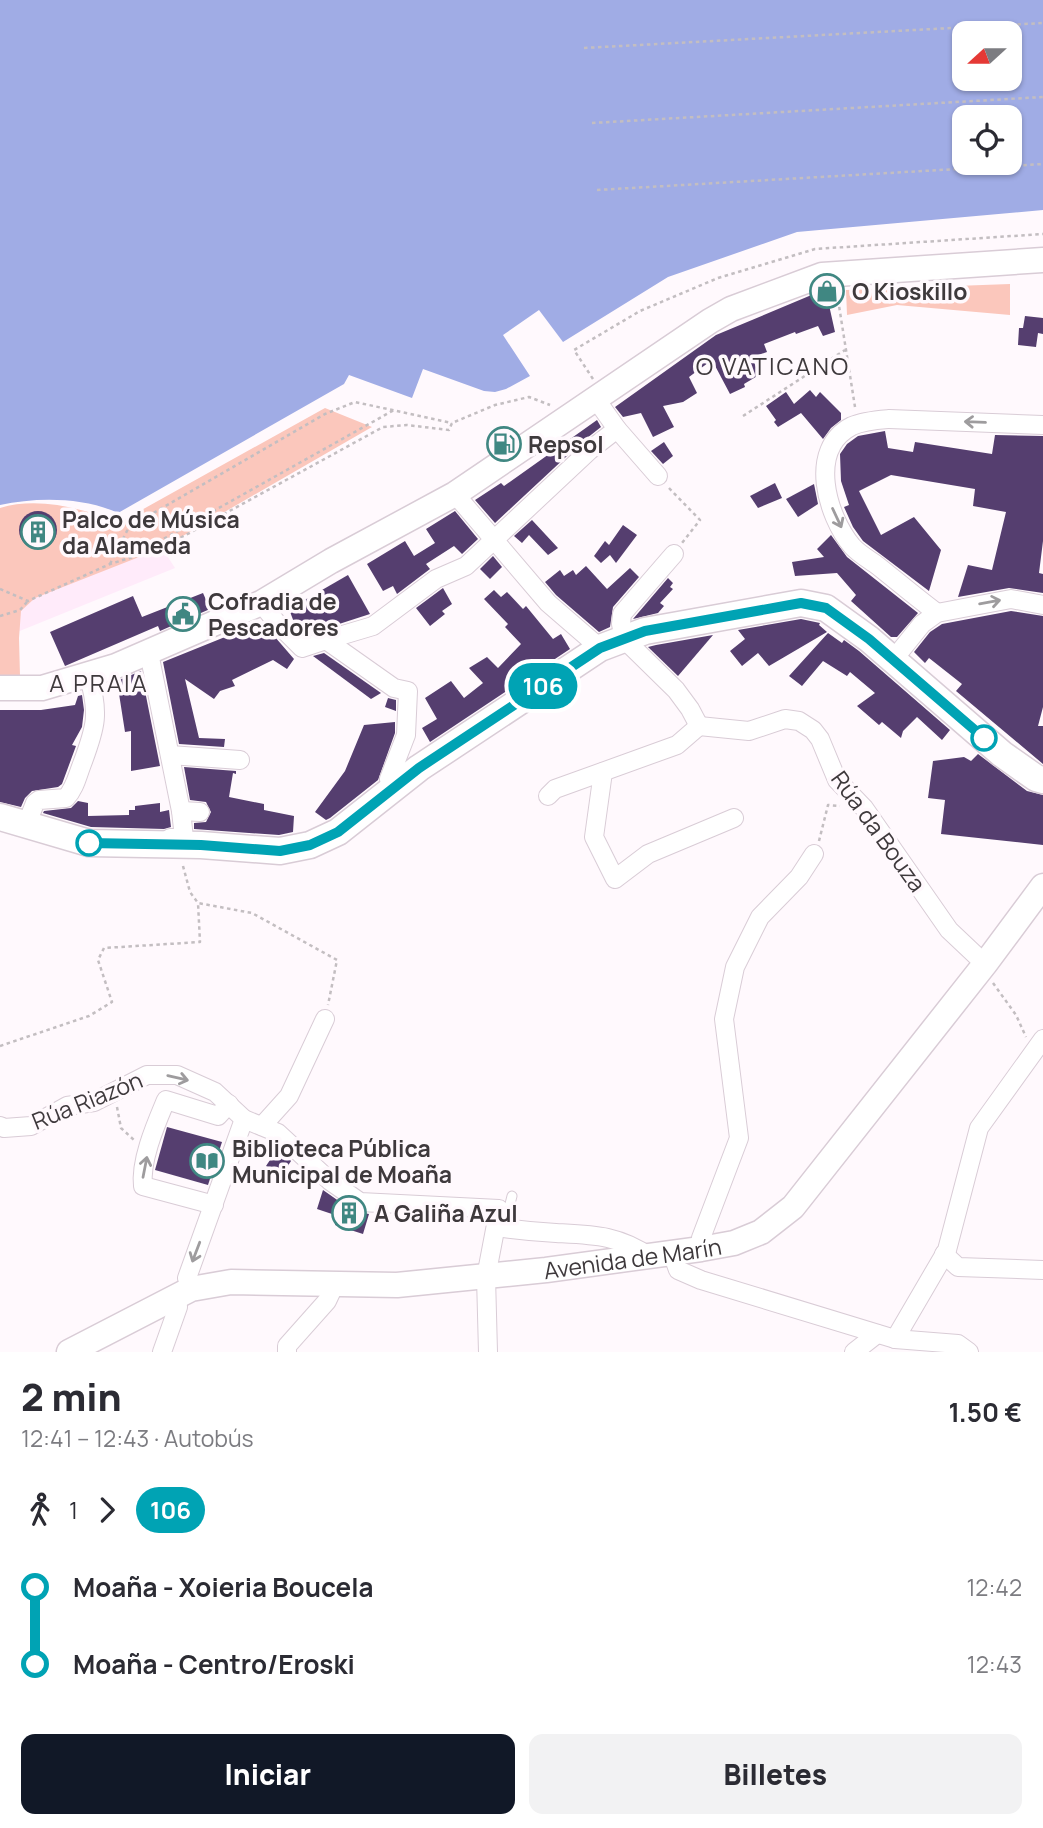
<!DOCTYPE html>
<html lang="es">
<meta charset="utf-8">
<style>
body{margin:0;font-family:Manrope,sans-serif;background:#f2f2f3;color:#2b2b33;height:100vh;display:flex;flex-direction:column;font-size:26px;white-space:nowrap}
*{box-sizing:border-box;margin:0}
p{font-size:23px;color:#7c7c81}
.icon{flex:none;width:38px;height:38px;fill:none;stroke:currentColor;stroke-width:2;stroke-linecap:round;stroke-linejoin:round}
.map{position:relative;height:1352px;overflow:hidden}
.side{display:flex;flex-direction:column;background:#fff;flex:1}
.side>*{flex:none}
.badge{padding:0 14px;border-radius:23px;font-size:24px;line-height:46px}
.needle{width:46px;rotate:249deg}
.fabs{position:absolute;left:952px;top:21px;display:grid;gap:14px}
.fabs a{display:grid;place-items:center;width:70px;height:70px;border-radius:14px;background:#fff;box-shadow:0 2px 5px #0004;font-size:35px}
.map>.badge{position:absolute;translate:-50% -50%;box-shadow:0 0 0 4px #fff}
.legs{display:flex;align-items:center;gap:10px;height:77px;padding:0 21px;font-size:23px}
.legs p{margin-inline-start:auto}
.overview{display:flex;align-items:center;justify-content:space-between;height:119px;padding:0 21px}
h1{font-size:38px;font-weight:800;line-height:52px}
.action{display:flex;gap:14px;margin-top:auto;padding:14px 21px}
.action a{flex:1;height:80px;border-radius:14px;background:#111827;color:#fff;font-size:28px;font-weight:800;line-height:80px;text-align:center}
.action a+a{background:#f2f2f3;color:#2b2b33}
ul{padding:0 21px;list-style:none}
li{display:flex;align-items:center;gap:24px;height:77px;font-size:26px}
li i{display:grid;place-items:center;width:10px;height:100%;margin:0 9px;background:currentColor}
li i::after{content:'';width:18px;height:18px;margin:-9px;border:5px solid;border-radius:50%;background:#fff}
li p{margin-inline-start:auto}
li:first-child i{background:linear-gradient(#0000 50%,currentColor 0)}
li:last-child i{background:linear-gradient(currentColor 50%,#0000 0)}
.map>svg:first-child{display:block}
</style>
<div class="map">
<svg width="1043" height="1352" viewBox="0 0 1043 1352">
<rect width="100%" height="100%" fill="#fff9fd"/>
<!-- built -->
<path fill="#ffebfa" d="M 96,514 L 120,522 L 162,548 L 175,568 L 0,639 L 42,557 Z"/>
<!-- green -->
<g fill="#fbc7bc">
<path d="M 1010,284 L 1010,315 L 897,305 L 847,315 L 846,290 Z"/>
<path d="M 325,408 L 372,427 L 162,548 L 35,598 L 21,611 L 19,638 L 20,676 L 0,676 L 0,508 C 39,496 82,509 120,522 Z"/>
</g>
<!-- water -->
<path fill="#a0ace5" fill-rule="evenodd" d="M 0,0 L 1043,0 L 1043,210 L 797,232 L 668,277 L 563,342 L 539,310 L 503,335 L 530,376 L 506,389 L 495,392 L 484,391 L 423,369 L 412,398 L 349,375 L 344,384 L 118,513 C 83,497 37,497 0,505 ZM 964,33 L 1010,33 L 1010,79 L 964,79 ZM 964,117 L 1010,117 L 1010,163 L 964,163 Z"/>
<!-- building -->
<g fill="#553e6f">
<path d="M 821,291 L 827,296 L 835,332 L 823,336 L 818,326 L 796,334 L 795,332 L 764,344 L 767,352 L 752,357 L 759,375 L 744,384 L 745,387 L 730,394 L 712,360 L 689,377 L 697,393 L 683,402 L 663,406 L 674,427 L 653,437 L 641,413 L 623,417 L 615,407 L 716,335 Z"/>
<path d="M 1025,316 L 1043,318 L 1043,334 L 1038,333 L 1036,347 L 1018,345 L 1019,328 L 1023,328 Z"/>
<path d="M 810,390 L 816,397 L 820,392 L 841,413 L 841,420 L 831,428 L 823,439 L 801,413 L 778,427 L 774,422 L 776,420 L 766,406 L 786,392 L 794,404 Z"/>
<path d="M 597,420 L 601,427 L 582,442 L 495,523 L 475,500 L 501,483 L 504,486 Z"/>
<path d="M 885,431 L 888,448 L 913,452 L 915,442 L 992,454 L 995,435 L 1043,436 L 1043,541 L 1039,573 L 1043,574 L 1043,593 L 1009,588 L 958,597 L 968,565 L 992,570 L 1006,512 L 973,506 L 975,489 L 891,475 L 859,491 L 881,535 L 914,517 L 941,550 L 929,591 L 863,541 L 853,527 L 844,507 L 849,505 L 841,481 L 840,454 L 847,444 L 858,436 Z"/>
<path d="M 664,442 L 673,456 L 663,464 L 651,451 Z"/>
<path d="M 775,483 L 782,498 L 758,508 L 750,496 Z"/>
<path d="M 814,484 L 818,504 L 798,517 L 786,499 Z"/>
<circle cx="38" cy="530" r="19"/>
<path d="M 455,511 L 478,539 L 462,554 L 454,546 L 426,564 L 430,569 L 397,594 L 393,586 L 383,591 L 367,564 L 405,541 L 414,556 L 435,543 L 426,529 Z"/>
<path d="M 532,520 L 558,548 L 548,555 L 529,535 L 522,543 L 514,536 Z"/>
<path d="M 623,525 L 637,535 L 616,563 L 610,555 L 601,563 L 594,556 L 605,541 L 609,545 Z"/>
<path d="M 831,535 L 847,557 L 918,613 L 897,637 L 891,637 L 851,601 L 856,595 L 837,573 L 795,576 L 792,562 L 824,557 L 817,549 Z"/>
<path d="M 493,556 L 502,567 L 490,579 L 480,569 Z"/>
<path d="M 586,566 L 607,589 L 630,568 L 639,577 L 613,607 L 610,627 L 599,632 L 556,595 L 545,582 L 560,570 L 564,576 L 573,570 L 576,575 Z"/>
<path d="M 348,575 L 370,614 L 305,635 L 295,625 L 289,609 Z"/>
<path d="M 668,578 L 673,583 L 670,587 L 673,589 L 660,603 L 664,606 L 658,613 L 633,619 Z"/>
<path d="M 443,588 L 452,604 L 442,611 L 445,614 L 430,626 L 416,608 Z"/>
<path d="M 494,590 L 501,597 L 507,592 L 523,609 L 526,606 L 553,639 L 561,634 L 570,649 L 430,742 L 422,728 L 437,719 L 425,698 L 451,681 L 464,698 L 483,683 L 469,668 L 487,657 L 498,668 L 521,644 L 505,627 L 508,624 L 484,599 Z"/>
<path d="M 203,593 L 210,609 L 160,631 L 158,626 L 65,666 L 50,632 L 133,596 L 142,617 Z"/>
<path d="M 1011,611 L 1043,616 L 1043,707 L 1038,726 L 1043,726 L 1043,764 L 956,691 L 962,684 L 929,658 L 925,663 L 914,652 L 930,632 L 942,624 Z"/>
<path d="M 801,619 L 820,623 L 819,625 L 827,632 L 769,666 L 758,653 L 742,666 L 730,651 L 745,639 L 738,630 Z"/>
<path d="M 262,622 L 294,659 L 287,669 L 273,660 L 232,680 L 235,686 L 220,691 L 214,699 L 185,679 L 199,738 L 225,739 L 224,747 L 179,744 L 163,662 Z"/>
<path d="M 828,633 L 842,643 L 844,640 L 859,651 L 950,730 L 942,740 L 917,717 L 903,731 L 901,738 L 882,722 L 879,725 L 857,706 L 875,693 L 850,672 L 847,676 L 823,661 L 802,686 L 789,676 Z"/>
<path d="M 713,635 L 678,676 L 648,647 L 656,645 Z"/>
<path d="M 324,653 L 381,693 L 371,699 L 313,656 Z"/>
<path d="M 141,671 L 160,766 L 131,771 L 131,731 L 125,732 L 117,681 Z"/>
<path d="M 82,695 L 84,710 L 82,727 L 72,745 L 76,746 L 62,784 L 58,787 L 32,791 L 25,798 L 21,807 L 0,802 L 0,710 L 41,710 L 75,705 L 78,696 Z"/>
<path d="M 388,698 L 396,700 L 396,711 L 385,707 Z"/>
<path d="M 395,722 L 395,733 L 378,780 L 330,818 L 326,820 L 315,812 L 345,771 L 364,725 Z"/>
<path d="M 978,754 L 1027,791 L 1043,795 L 1043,845 L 941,834 L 945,800 L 928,798 L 933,761 L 964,757 L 971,761 Z"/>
<path d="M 184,767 L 236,771 L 236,774 L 233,773 L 229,797 L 264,804 L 264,810 L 294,816 L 293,832 L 279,835 L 194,829 L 194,823 L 206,822 L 211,812 L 206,802 L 190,800 Z"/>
<path d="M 78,801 L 88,803 L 88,816 L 129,815 L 129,810 L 135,810 L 135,806 L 160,803 L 160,812 L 169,810 L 171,827 L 164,829 L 91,827 L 43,813 L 44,811 L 71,808 Z"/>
<path d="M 167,1127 L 222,1142 L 208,1185 L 155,1170 Z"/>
<path d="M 278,1148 L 291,1161 L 282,1175 L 266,1166 Z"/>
<path d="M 323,1190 L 353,1211 L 369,1214 L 363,1234 L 335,1225 L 338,1216 L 317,1209 Z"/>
</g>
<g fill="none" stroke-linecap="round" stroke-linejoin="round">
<!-- lane casing -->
<g stroke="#d9ccd6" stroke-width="11">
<path id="lane" d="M 504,1228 L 512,1196"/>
</g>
<!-- street casing -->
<g stroke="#d9ccd6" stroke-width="20">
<g id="street">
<path d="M 617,429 L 658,476"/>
<path d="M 455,494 L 548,603 L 600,648"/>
<path d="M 674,554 L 622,614 L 621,624 L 624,639 L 676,690 L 690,709 L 699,726"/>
<path d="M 261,603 L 277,623 L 302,648 L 326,640 L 394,688 L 408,691 L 406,735 L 389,779 L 392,788"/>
<path d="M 937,613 C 917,598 898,582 878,566 C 870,560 859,554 852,546 C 827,516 807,449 852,426 C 863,421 877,420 889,419 L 1043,425"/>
<path d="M 326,640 L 373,626 L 436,579 L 466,566 L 590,450 L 617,429 L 595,398"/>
<path d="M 149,653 L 181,811 L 184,838 L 170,838"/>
<path d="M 893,660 L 922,624 L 937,613 L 1011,599 L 1043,605"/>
<path d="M 699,726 L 749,731 L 785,719 L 799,721 L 813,730 L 820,739 L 837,780 L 864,808 L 949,930 L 985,964"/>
<path d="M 170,755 L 240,760"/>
<path d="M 603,772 L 594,837 L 615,879 L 648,854 L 734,818"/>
<path d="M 548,796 L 555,789 L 677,745 L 699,726"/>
<path d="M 181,811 L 200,812"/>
<path d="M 26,826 L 35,803 L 39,800 L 66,798 C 75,788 77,777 82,764 C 96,727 100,713 88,674"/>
<path d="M 0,1126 L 4,1128 L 31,1126 L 67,1106 L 94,1102 L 147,1075 L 177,1075 L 215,1092 L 244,1119 L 278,1133 L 330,1181 L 360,1202 L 499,1209 L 486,1277 L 488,1352"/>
<path d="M 262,1126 L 289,1096 L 325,1019"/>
<path d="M 214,1205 L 143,1186 C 140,1160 156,1124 166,1100 L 218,1116 L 229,1104"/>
<path d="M 496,1227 C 516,1230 536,1232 556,1233 C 594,1235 618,1235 650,1257"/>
<path d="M 701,1249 L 701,1238 L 739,1138 L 724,1019 L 735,967 L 760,917 L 799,877 L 814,854"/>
<path d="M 672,1253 L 678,1270 L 701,1280 L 895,1339 L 958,1344 L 969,1352"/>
<path d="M 944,1254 L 958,1267 L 1043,1270"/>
<path d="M 191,1289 L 187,1278 L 244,1119"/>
<path d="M 895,1339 L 947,1250 L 979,1128 L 1043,1039"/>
<path d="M 162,1352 L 178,1307 L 177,1296"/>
<path d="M 287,1352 L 287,1346 L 327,1301 L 335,1284"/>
<path d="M 854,1352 L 877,1334"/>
</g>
</g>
<!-- secondary casing -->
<g stroke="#d9ccd6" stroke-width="27">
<g id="secondary">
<path d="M 0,688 L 42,688 L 116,666 L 261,603 L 331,561 L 455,494 L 710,321 L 731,309 L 822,275 L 1043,260"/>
<path id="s1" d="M 69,1352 L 191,1289 L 231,1282 L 397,1285 L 546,1270 L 701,1249 L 734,1243 L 761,1232 L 793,1207 L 985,964 L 1043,886"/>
</g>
</g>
<!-- primary casing -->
<g stroke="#d9ccd6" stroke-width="29">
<path id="primary" d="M 0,817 L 89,843 L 201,845 L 280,851 L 310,845 L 338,832 L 419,768 L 600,648 L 645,631 L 801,603 L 826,608 L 869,639 L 1002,754 L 1036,778 L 1043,780"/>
</g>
<!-- path -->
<g stroke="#c3bec1" stroke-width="2.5" stroke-dasharray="3.5 3.5" stroke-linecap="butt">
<path d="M 584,48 L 1043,23"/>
<path d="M 592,123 L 1043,97"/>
<path d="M 597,190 L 1043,164"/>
<path d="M 837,293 L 855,407"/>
<path d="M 593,379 L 574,350 L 640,311 L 718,278 L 815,249 L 1043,234"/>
<path d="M 743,416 L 845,350"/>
<path d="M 669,488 L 700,520 L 682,543"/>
<path d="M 162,548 L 158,542 L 394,410"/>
<path d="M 110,564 L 129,527 L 325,414 L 355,402 L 452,423"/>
<path d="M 0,589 L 28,601 L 110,564 L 162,548 L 383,427 L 407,425 L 449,430 L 452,423 L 495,405 L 529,397 L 550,405"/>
<path d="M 0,616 L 20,610 L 27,602"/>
<path d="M 819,841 L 828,805 L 840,806"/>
<path d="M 183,866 L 190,892 L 198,903 L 252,913 L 337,960 L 328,1005"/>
<path d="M 993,983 L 1016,1015 L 1026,1037"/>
<path d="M 0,1046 L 89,1016 L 112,1002 L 98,960 L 104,948 L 200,942 L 198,903"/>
<path d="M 117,1107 L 121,1128 L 134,1140"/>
</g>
<!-- lane -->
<use href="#lane" stroke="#fff" stroke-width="9"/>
<!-- street -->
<use href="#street" stroke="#fff" stroke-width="18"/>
<!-- secondary -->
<use href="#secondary" stroke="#fff" stroke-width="24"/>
<!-- primary -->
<use href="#primary" stroke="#fff" stroke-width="26"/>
</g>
<!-- one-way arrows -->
<defs><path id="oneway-shaft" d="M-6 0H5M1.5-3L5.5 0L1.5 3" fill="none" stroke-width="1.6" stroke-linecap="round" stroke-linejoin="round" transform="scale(1.75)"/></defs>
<g stroke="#9e9c9e">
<use href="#oneway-shaft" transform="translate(975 422) rotate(-178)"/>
<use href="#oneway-shaft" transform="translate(837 518) rotate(65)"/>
<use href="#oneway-shaft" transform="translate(990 602) rotate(-10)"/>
<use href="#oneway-shaft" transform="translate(178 1078) rotate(13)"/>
<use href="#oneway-shaft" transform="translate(145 1167) rotate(-79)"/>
<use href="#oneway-shaft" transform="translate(196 1252) rotate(111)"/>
</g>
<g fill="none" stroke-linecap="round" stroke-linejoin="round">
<!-- line-1 casing -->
<g stroke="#fff" stroke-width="16">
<path id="line-1" d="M 89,843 L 201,845 L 280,851 L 310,845 L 338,832 L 419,768 L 600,648 L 645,631 L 801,603 L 826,608 L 869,639 L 984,738"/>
</g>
<!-- line-1 -->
<use href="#line-1" stroke="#00a3b4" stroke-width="10"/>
</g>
<!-- icons -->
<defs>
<g id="shop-ring" transform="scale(1.75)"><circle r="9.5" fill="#fff9fd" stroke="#408782" stroke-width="1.5"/><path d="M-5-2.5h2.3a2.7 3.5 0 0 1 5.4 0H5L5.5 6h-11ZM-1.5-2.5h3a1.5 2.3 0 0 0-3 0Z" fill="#408782"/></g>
<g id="fuel-ring" transform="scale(1.75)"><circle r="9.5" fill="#fff9fd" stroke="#408782" stroke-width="1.5"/><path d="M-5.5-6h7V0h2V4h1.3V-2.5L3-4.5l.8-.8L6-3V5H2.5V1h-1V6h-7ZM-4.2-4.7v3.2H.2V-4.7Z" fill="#408782"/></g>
<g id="building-ring" transform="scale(1.75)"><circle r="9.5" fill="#fff9fd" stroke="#408782" stroke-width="1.5"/><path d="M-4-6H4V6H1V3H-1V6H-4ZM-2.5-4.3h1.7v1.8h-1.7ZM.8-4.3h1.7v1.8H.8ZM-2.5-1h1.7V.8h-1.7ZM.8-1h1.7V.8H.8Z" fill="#408782"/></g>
<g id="civic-ring" transform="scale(1.75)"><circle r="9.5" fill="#fff9fd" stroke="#408782" stroke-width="1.5"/><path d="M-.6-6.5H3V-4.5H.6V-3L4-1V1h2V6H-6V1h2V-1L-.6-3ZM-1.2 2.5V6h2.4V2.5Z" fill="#408782"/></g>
<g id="library-ring" transform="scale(1.75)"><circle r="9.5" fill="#fff9fd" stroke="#408782" stroke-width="1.5"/><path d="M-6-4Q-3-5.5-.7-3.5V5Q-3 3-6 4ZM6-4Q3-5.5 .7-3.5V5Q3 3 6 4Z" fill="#408782"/></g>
</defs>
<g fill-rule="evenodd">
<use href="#shop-ring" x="827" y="291"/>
<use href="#fuel-ring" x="504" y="444"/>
<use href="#building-ring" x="38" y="532"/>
<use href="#civic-ring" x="183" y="614"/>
<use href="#library-ring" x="207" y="1161"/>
<use href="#building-ring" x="349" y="1213"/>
</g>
<!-- markers -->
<g fill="#fff" stroke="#00a3b4" stroke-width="3.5">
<circle cx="984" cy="738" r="12"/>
<circle cx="89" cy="843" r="12"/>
</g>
<g text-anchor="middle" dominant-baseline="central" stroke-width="7" stroke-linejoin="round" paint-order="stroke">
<!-- poi labels -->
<g font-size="23" font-weight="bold" fill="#3e393c" stroke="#fff9fd" text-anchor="start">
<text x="852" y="291">O Kioskillo</text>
<text x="528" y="444">Repsol</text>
<text x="62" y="519">Palco de Música<tspan x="62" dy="26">da Alameda</tspan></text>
<text x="208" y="601">Cofradia de<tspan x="208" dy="26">Pescadores</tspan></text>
<text x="232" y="1148">Biblioteca Pública<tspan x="232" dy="26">Municipal de Moaña</tspan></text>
<text x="374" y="1213">A Galiña Azul</text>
</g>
<!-- street labels -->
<g font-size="23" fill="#3e393c" stroke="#fff9fd">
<text transform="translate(879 831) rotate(54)">Rúa da Bouza</text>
<text transform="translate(87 1100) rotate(-22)">Rúa Riazón</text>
<text stroke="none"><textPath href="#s1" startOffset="581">Avenida de Marín</textPath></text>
</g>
<!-- neighbourhood labels -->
<g font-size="24" letter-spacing="2" fill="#3e393c" stroke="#fff9fd">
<text x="773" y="365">O VATICANO</text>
<text x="99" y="682">A PRAIA</text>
</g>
</g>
</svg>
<div class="fabs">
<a><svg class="needle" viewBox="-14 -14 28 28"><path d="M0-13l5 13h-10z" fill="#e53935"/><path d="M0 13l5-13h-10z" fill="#7c7c81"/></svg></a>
<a><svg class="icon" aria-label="locate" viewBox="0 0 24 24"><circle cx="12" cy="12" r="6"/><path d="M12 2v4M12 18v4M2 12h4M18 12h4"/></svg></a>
</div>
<b class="badge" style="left:543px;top:686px;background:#00a3b4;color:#fff">106</b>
</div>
<section class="side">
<div class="overview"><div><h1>2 min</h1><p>12:41 – 12:43 · Autobús</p></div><b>1.50 €</b></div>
<div class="legs"><svg class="icon" aria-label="walk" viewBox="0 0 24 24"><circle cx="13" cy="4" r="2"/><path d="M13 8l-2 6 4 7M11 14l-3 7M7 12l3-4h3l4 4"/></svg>1<svg class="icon" aria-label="forward" viewBox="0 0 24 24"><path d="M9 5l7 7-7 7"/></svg><b class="badge" style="background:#00a3b4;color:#fff">106</b></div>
<ul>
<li><i style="color:#00a3b4"></i><b>Moaña - Xoieria Boucela</b><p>12:42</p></li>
<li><i style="color:#00a3b4"></i><b>Moaña - Centro/Eroski</b><p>12:43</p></li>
</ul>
<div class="action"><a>Iniciar</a><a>Billetes</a></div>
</section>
